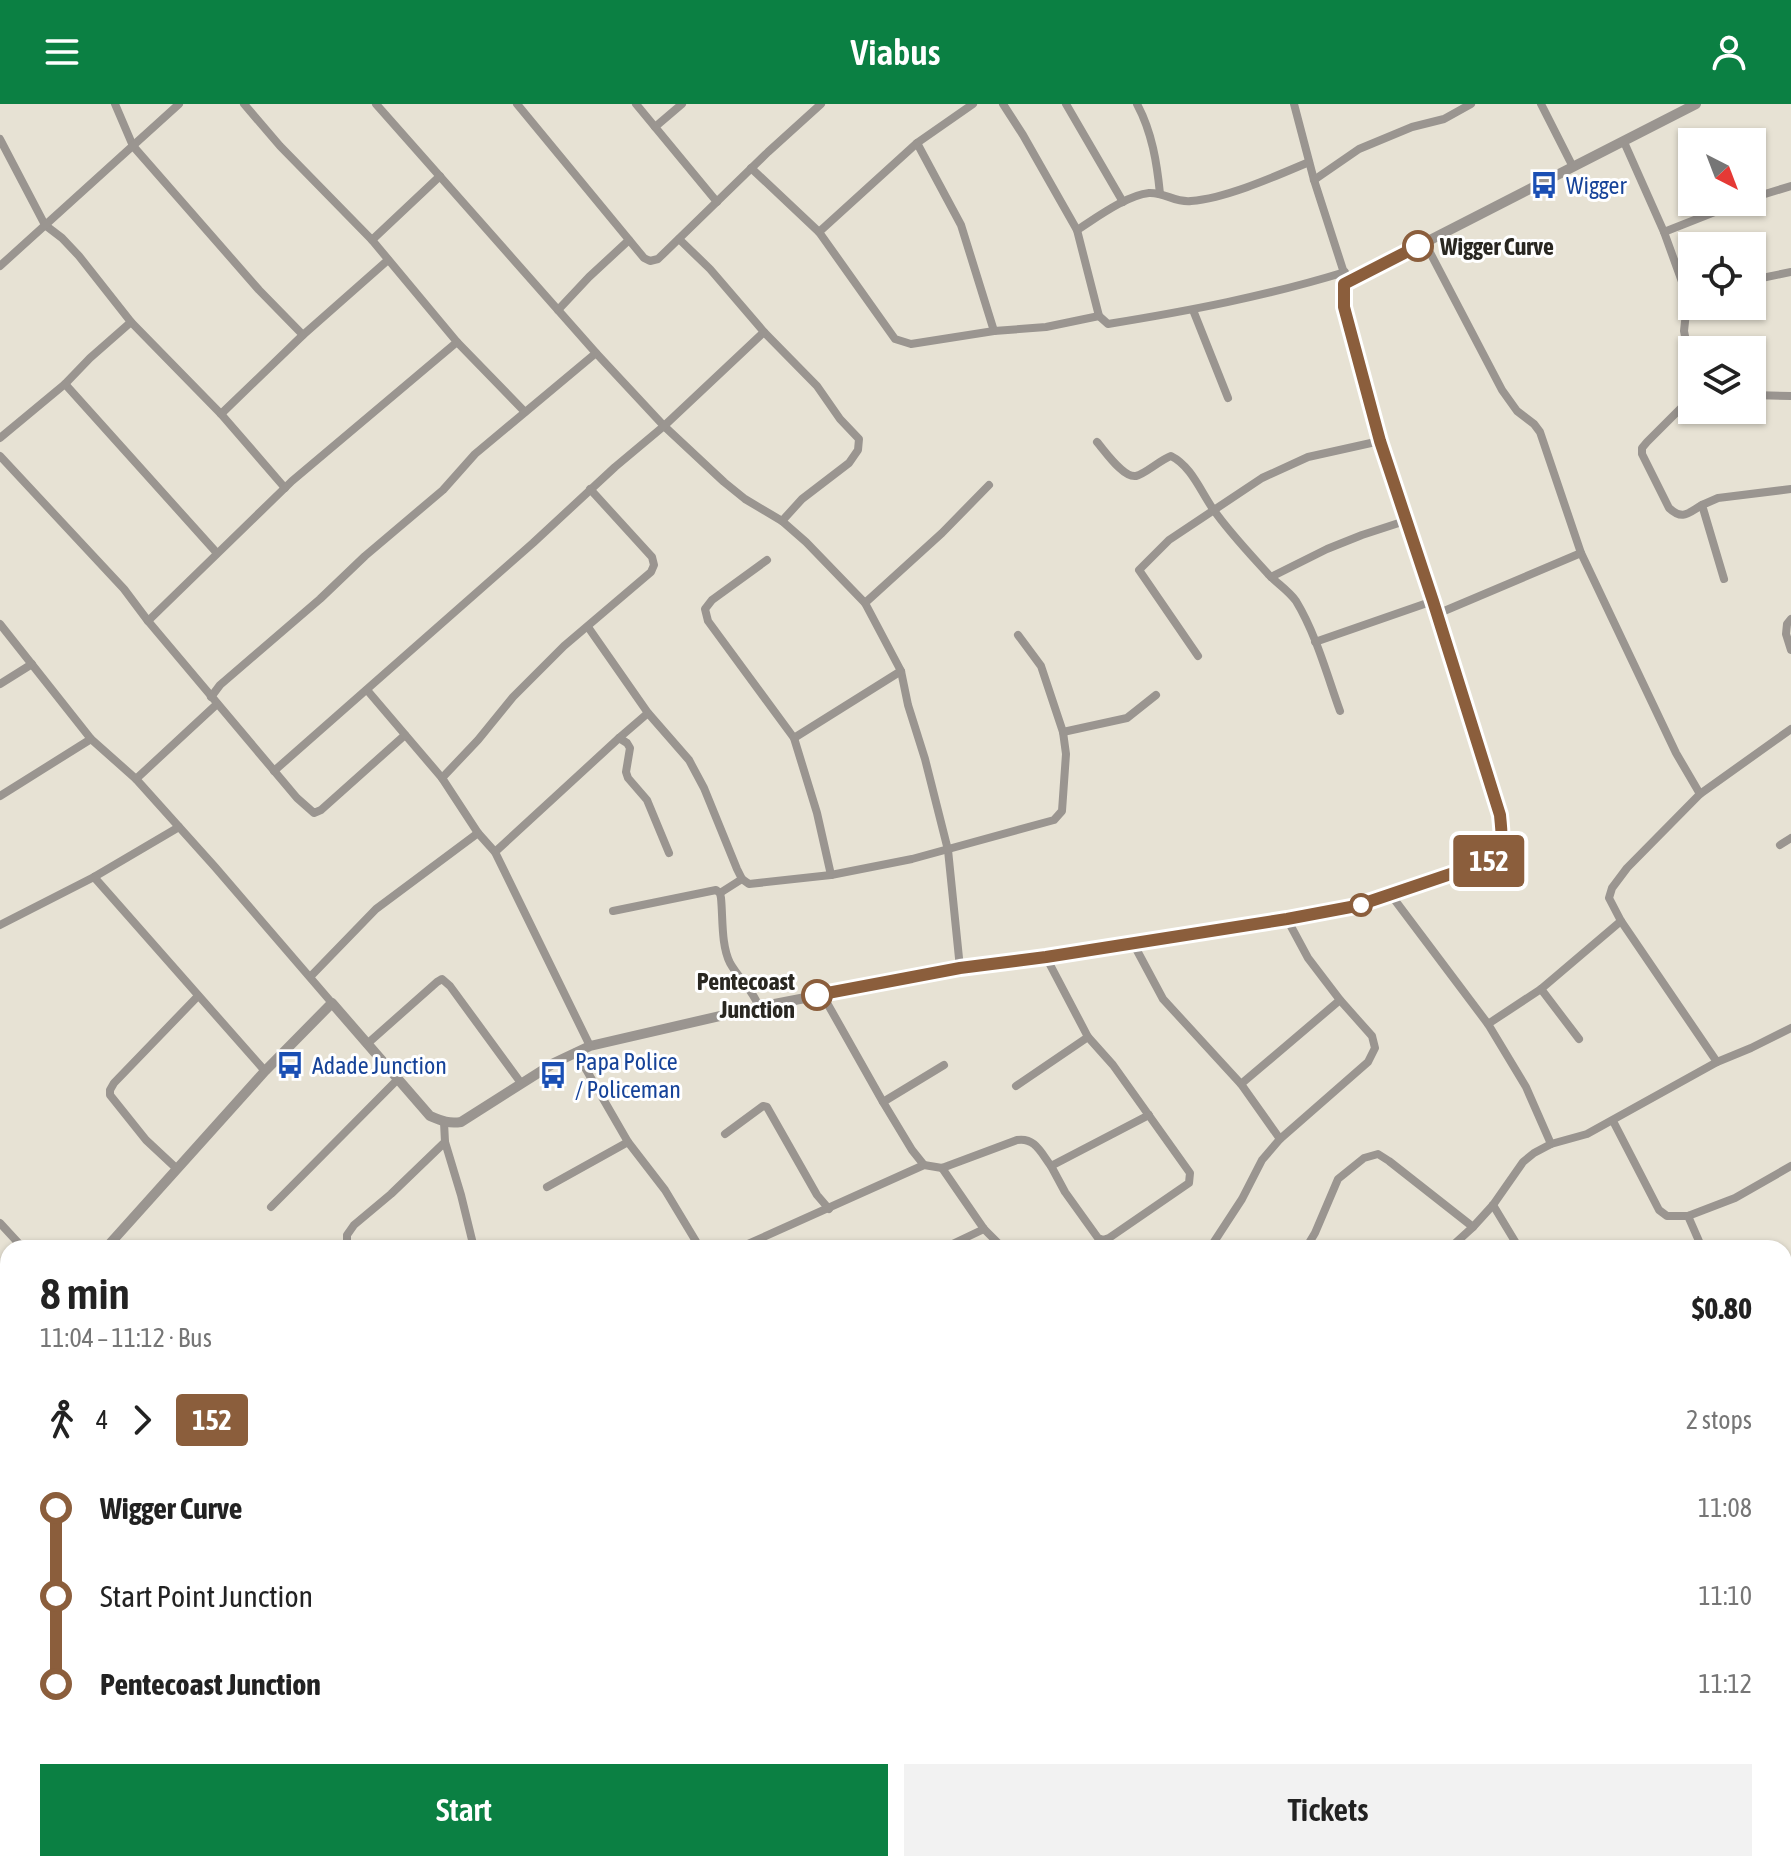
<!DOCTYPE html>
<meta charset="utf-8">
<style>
body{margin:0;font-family:"Asap Condensed",sans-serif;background:#f2f2f2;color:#222;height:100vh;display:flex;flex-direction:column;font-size:30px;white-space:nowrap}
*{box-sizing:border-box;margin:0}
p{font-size:26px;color:#767676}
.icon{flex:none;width:44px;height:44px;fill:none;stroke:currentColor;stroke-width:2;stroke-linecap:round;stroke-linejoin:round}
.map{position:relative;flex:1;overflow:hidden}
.drawer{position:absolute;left:0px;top:1136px;width:1792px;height:632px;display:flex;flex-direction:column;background:#fff;border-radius:24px 24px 0 0;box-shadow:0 2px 6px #0004}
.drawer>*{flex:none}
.badge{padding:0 16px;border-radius:6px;font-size:28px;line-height:52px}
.needle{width:52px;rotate:138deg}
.controls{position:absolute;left:1678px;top:24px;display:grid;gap:16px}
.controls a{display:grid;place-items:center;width:88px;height:88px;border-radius:0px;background:#fff;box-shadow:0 2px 6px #0004;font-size:40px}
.map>.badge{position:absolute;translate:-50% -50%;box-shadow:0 0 0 4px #fff}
.legs{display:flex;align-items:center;gap:12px;height:88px;padding:0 40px;font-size:26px}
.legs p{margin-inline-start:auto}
.overview{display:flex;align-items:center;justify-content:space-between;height:136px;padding:0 40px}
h1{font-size:44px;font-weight:600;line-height:60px}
.action{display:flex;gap:16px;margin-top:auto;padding:16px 40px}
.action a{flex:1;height:92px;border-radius:0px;background:#0b8043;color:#fff;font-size:32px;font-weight:600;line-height:92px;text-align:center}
.action a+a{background:#f2f2f2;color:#222}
ul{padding:0 40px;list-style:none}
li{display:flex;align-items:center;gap:28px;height:88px;font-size:30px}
li i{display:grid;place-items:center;width:12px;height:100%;margin:0 10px;background:currentColor}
li i::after{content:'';width:20px;height:20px;margin:-10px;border:6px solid;border-radius:50%;background:#fff}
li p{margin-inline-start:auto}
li:first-child i{background:linear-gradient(#0000 50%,currentColor 0)}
li:last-child i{background:linear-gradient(currentColor 50%,#0000 0)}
header{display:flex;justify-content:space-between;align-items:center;height:104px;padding:0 40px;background:#0b8043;color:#fff;font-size:36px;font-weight:600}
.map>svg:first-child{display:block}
</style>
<header><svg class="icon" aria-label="menu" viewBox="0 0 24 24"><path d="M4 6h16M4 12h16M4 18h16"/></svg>Viabus<svg class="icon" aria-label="person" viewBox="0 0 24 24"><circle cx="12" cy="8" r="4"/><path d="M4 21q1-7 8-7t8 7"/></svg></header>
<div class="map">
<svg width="1791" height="1768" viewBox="0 0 1791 1768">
<rect width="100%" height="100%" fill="#e7e2d4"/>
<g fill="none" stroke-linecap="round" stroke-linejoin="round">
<!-- minor -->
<g stroke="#9a9590" stroke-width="8">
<path d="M 115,0 L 133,42 L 259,186 L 303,231"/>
<path d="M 244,0 L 280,42 L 372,136 L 457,238 L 525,308"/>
<path d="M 376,0 L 596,249 L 664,322 L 724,378 L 745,395 L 782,417 L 806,438 L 865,499 L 901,567 L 908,601 L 925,655 L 948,746 L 960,864"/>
<path d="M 517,0 L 644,154 L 650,157 L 658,155 L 768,48 L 821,0"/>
<path d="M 636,0 L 717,98"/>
<path d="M 1003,0 L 1023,31 L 1077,126 L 1099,212 L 1108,220 C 1188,207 1267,192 1345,168"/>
<path d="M 1066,0 L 1123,98"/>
<path d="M 1137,0 C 1152,28 1157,59 1160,90"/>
<path d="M 1294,0 L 1314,76 L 1345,172"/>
<path d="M 1541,0 L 1573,63"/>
<path d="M 655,23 L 682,0"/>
<path d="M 0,35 L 45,121 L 62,134 L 79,152 L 131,218 L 221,310 L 285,384"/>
<path d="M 1624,38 L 1664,128 L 1685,186 L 1687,199 L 1684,227 L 1692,268"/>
<path d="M 917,39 L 961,121 L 994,227"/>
<path d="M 751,64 L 819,128 L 895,235 L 911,240 L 994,227 L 1046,223 L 1099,212"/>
<path d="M 1314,76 L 1359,45 L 1412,23 L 1444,15 L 1471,0"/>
<path d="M 1752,94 L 1791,82"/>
<path d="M 1077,126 C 1096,114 1127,91 1149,89 C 1164,88 1176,99 1191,97 C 1227,94 1276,72 1309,58"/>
<path d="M 819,128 L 917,39 L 973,0"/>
<path d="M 1664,128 L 1740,98"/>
<path d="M 679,135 L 710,165 L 764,228 L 817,282 L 840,315 L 859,335 L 858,346 L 849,359 L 802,395 L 782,417"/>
<path d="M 372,136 L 440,72"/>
<path d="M 1425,139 L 1502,286 L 1517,307 L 1534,320 L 1540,328 L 1581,449 L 1676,649 L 1700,690"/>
<path d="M 0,162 L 179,0"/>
<path d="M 1752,176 L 1791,168"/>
<path d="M 558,206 L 589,173 L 629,136"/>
<path d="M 1193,206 L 1228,294"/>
<path d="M 65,280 L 216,448"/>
<path d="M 1752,291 L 1791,292"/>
<path d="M 1692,293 L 1647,338 L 1642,344 L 1642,350 L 1669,404 C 1683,417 1688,409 1702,401"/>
<path d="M 221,310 L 303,231 L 388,156"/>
<path d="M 0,334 L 65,280 L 90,254 L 131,218"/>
<path d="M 1097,338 C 1105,347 1123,374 1136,372 C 1145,370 1160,356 1171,352 C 1191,362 1200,386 1213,405 C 1229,428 1250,450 1269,471 C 1278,480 1289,487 1296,497 C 1316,530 1327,571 1340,607"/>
<path d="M 0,352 L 124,485 L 148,517 L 292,377 L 457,238"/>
<path d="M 767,456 L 712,496 L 705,505 L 708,517 L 794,634 L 817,709 L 831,771"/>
<path d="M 1271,473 L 1327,445 L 1362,431 L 1408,416"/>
<path d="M 1724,475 L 1702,401 L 1718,394 L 1791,385"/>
<path d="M 865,499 L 942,429 L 989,381"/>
<path d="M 1437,510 L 1581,449"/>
<path d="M 1791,515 L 1787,520 L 1786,530 L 1791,546"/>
<path d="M 148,517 L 297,694 L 314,709 L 321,706 L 405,631"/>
<path d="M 0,520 L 91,635 L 136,675 L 215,763 L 332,899"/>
<path d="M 588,523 L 648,609 L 689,656 L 704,684 L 737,765 L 742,775 L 749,780 L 831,771 L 912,755 L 1054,716 L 1062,707 L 1066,650 L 1063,628 L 1041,562 L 1018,531"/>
<path d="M 1315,538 L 1433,497"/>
<path d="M 1198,552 L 1139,466 L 1169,436 L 1262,374 L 1308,353 L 1380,337"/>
<path d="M 0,580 L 32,560"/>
<path d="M 367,586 L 442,674 L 478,729 L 495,748 L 590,942"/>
<path d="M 211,593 L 220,581 L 320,495 L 365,452 L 443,386 L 475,350 L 596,249"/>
<path d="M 1063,628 L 1127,614 L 1156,591"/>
<path d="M 619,634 L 627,639 L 630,644 L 626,668 L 628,674 L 647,696 L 669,749"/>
<path d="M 794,634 L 901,567"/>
<path d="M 274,667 L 533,439 L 615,363 L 664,322 L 764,228"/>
<path d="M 442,674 L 478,636 L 513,593 L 564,542 L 651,468 L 654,461 L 652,453 L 590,385"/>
<path d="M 136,675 L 217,600"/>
<path d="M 0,692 L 91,635"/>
<path d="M 1780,741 L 1791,734"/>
<path d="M 495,748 L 619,634 L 648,609"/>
<path d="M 94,773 L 265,967"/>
<path d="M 720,789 L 742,775"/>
<path d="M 1391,791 L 1488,920 L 1526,983 L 1551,1040"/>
<path d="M 613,807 L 716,786 L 720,789 L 721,794 C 723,814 721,841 730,859 C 739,875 753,886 759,903"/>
<path d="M 0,821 L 94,773 L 179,723"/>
<path d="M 1133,839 L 1163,895 L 1241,980 L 1280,1035"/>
<path d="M 1046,853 L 1088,933 L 1113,961 L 1190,1069 L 1189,1079 L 1109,1134 L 1103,1136 L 1098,1134 L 1065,1088 L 1051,1062"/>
<path d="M 311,872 L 376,805 L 478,729"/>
<path d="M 1541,885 L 1579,935"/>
<path d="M 822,890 L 883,998 L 912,1046 L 924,1061"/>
<path d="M 1488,920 L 1541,885 L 1621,817"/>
<path d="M 367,940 L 437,878 L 442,875 L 450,882 L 521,979"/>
<path d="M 1717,958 L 1621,817 L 1609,794 L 1612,784 L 1627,764 L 1700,690 L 1791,625"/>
<path d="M 1241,980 L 1340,896"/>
<path d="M 1016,982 L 1088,933"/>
<path d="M 883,998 L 944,961"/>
<path d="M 1613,1017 L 1659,1106 L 1667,1112 L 1688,1112 L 1735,1094 L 1791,1062"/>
<path d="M 725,1030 L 763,1002 L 767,1003 L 817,1091 L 829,1105"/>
<path d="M 445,1038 L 461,1091 L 474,1144"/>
<path d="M 628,1038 L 665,1086 L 700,1144"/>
<path d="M 176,1064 L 146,1036 L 110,991 L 110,986 L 114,979 L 198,892"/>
<path d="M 942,1064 L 984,1125 L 1003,1144"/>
<path d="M 547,1083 L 628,1038 L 576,948"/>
<path d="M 1493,1101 L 1519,1144"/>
<path d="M 271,1103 L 398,975"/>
<path d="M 1688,1112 L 1702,1144"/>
<path d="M 0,1119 L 23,1144"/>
<path d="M 347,1144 L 347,1131 L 354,1121 L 391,1090 L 445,1038 L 444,1018"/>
<path d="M 707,1144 L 714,1144"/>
<path d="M 739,1144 L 924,1061 L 942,1064 L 1017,1036 C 1035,1033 1041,1049 1051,1062 L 1149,1011"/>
<path d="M 944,1144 L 984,1125"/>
<path d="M 1210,1144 L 1242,1095 L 1262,1056 L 1280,1035 L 1368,958 L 1375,944 L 1372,932 L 1340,896 L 1308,854 L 1287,815"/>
<path d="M 1306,1144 L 1315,1129 L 1338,1075 L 1364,1054 L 1378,1050 L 1389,1057 L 1473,1123"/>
<path d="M 1450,1144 L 1473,1123 L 1493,1101 L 1523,1058 L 1534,1049 L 1551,1040 L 1587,1030 L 1717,958 L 1751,944 L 1791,924"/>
<path d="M 1784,1351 L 1791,1363"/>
<path d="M 0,1554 L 8,1561"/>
<path d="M 1784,1632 L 1791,1631"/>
<path d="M 0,1686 L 3,1685 L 8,1679"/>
<path d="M 1784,1734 L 1791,1734"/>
<path d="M 95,1760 L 104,1768"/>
<path d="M 264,1760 L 271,1768"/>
<path d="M 704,1760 L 715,1768"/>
<path d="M 806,1760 L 812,1768"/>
<path d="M 1187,1760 L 1197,1768"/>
<path d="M 137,1768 L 147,1760"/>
<path d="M 521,1768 L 528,1760"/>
<path d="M 839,1768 L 845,1760"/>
<path d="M 953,1768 L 960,1760"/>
<path d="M 1220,1768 L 1228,1760"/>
<path d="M 1399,1768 L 1401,1760"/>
<path d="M 1523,1768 L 1526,1760"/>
<path d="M 1677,1768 L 1679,1760"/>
</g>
<!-- tertiary -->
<g stroke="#9a9590" stroke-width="10">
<path d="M 106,1144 L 265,967 L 332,899 L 430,1012 C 442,1017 449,1020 461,1018 L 554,959 L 590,942 L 759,903 L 960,864 L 1046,853 L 1287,815 L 1356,802 L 1489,757 C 1505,740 1502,734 1500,711 L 1408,416 L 1380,337 L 1344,203 L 1344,180 L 1696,0"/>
<path d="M 0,1263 L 8,1254"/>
</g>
</g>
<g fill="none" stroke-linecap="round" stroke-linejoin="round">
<!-- line-1 casing -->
<g stroke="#fff" stroke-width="18">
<path id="line-1" d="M 817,891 L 960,864 L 1046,853 L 1287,815 L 1356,802 L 1489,757 C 1505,740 1502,734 1500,711 L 1433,497 L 1380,337 L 1344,203 L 1344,180 L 1418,142"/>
</g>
<!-- line-1 -->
<use href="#line-1" stroke="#8b5e3c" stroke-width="12"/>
</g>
<!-- icons -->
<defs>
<g id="bus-bare" transform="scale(2.16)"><path d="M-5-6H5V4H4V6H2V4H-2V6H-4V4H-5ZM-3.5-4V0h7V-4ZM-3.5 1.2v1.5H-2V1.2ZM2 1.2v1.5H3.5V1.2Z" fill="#1a4fb4" stroke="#fff" stroke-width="2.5" paint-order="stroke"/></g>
</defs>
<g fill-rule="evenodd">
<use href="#bus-bare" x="1544" y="81"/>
<use href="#bus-bare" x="290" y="961"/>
<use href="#bus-bare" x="553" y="971"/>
</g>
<!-- markers -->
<g fill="#fff" stroke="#8b5e3c" stroke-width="4">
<circle cx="1418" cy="142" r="14"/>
<circle cx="1361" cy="801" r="10"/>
<circle cx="817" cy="891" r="14"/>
</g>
<g text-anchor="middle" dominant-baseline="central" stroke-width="6" stroke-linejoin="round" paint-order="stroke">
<!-- transit labels -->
<g font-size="24" fill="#164399" stroke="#fff" text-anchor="start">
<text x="1566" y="81">Wigger</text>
<text x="575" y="957">Papa Police<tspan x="575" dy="28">/ Policeman</tspan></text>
<text x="312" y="961">Adade Junction</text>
</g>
<!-- stop labels -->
<g font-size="24" font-weight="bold" fill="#292721" stroke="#fff" text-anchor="start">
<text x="1440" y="142">Wigger Curve</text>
<text x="795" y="877" text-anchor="end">Pentecoast<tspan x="795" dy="28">Junction</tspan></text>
</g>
</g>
</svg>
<div class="controls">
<a><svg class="needle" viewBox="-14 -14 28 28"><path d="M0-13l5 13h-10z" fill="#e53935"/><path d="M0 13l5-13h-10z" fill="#767676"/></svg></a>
<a><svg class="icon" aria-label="locate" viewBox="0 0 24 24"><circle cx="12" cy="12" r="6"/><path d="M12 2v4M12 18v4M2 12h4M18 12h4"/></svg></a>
<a><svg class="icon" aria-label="layers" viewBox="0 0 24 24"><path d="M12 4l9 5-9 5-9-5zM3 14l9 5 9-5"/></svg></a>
</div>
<b class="badge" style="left:1489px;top:757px;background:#8b5e3c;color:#fff">152</b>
<section class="drawer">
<div class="overview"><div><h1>8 min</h1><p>11:04 – 11:12 · Bus</p></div><b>$0.80</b></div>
<div class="legs"><svg class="icon" aria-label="walk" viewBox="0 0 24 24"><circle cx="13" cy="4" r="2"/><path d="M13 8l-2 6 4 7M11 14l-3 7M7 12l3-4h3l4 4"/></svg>4<svg class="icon" aria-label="forward" viewBox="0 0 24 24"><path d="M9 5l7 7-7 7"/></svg><b class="badge" style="background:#8b5e3c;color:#fff">152</b><p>2 stops</p></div>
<ul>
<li><i style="color:#8b5e3c"></i><b>Wigger Curve</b><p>11:08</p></li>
<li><i style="color:#8b5e3c"></i><span>Start Point Junction</span><p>11:10</p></li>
<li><i style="color:#8b5e3c"></i><b>Pentecoast Junction</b><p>11:12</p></li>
</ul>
<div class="action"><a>Start</a><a>Tickets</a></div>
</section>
</div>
